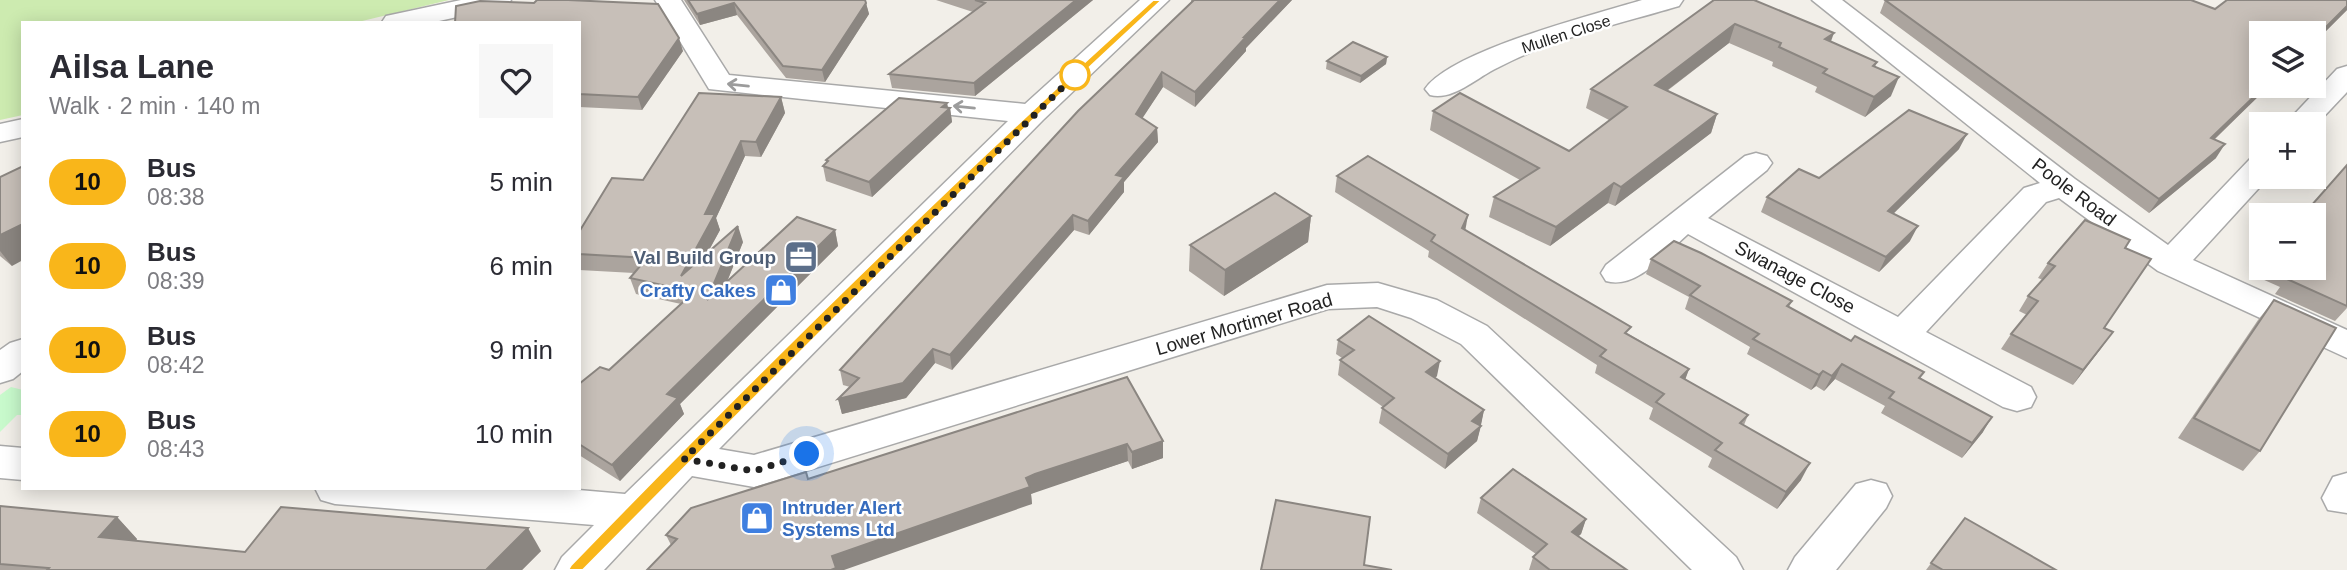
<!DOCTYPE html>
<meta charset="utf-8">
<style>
body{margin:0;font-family:Helvetica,sans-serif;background:#f7f7f7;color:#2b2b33;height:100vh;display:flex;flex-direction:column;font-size:26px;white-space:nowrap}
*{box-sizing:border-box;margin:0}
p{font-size:23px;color:#7c7c81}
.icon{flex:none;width:38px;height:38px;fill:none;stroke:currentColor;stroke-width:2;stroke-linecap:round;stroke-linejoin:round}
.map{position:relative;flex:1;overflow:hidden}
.panel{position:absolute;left:21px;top:21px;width:560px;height:469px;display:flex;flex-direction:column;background:#fff;border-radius:0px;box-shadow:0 4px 18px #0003}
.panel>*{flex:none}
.badge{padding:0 14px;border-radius:23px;font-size:24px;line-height:46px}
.buttons{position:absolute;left:2249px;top:21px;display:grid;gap:14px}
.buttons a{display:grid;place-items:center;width:77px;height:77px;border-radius:0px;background:#fff;box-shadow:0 4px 18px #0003;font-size:35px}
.you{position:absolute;width:35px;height:35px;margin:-18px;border:5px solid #fff;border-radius:50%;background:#1a73e8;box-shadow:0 0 0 10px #1a73e833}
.map>.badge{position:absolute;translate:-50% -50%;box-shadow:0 0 0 4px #fff}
.round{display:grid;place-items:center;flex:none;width:74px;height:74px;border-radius:0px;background:#f7f7f7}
.overview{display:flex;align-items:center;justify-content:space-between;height:119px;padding:0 28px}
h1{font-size:33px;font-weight:700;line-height:52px}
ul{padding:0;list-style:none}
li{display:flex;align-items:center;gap:21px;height:84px;padding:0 28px}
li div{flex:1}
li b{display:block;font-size:26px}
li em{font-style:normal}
li .badge{min-width:77px;font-weight:700;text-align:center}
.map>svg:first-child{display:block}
</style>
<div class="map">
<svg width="2347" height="570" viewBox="0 0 2347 570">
<rect width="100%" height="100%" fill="#f2efe9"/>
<!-- grass -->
<path fill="#cdebb0" d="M 0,0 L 449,0 L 354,23 L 23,23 L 23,115 L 0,120 Z"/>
<!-- park -->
<path fill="#c8facc" d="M 11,387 L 23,390 L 23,415 L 17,415 L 0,432 L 0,395 Z"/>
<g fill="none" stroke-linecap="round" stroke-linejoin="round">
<!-- minor casing -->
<g stroke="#a9a9a9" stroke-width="3">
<g id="minor">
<path d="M 461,0 L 511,0 L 507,6 L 430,23 L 382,22 L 386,16 Z"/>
<path d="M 655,0 L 681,0 L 729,75 L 1025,104 L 1140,0 L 1169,0 L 1043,120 L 719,449 L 754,455 L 1327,285 L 1378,283 L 1437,300 L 1487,326 L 1736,557 L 1743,570 L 1692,570 L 1461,344 L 1411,318 L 1377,307 L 1328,309 L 754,487 L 692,476 L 604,570 L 555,570 L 562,557 L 594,525 L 335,504 L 321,500 L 315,488 L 555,488 L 625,494 L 1008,121 L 709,89 Z"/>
<path d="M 1642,0 L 1683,0 L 1679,6 C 1619,24 1553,38 1497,68 C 1476,78 1453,101 1430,95 L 1425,89 C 1452,50 1594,15 1642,0 Z"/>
<path d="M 1812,0 L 1842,0 L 2075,179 L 2168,245 L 2250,159 L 2261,156 L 2261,177 L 2269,177 L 2193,260 L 2347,330 L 2347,358 L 2158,271 L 2059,198 L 2046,202 L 1926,332 L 2031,387 L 2036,397 L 2031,407 L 2017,411 L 2003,407 L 1688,234 C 1666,253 1636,290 1606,281 L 1601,273 L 1606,265 L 1745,156 L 1756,153 L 1767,156 L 1772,163 L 1767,170 L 1708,218 L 1898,317 L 2024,188 L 2040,183 Z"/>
<path d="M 2347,66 L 2347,92 L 2314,127 L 2314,124 L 2285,124 L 2337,69 Z"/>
<path d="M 23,119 L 23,137 L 0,142 L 0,124 Z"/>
<path d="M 23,339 L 23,371 L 13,379 L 0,383 L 0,350 L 10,343 Z"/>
<path d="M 0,446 L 23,448 L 23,480 L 0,478 Z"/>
<path d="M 2347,473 L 2347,513 L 2328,510 L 2322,498 L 2333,477 Z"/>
<path d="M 1871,480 L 1886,484 L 1892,496 L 1886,508 L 1836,570 L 1788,570 L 1795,557 L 1856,484 Z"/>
</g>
</g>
<!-- minor -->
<use href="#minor" fill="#fff" fill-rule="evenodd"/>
</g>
<!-- wall -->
<g fill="#aba49e">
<path d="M 684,0 L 865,0 L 869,14 L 825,82 L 786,78 L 737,15 L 700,25 Z"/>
<path d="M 936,0 L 1093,0 L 975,96 L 892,88 L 889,74 L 973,12 Z"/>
<path d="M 1191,0 L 1292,0 L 1246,48 L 1246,51 L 1195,107 L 1163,87 L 1142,118 L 1157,128 L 1158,142 L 1124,182 L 1124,192 L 1089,235 L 1074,230 L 952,370 L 935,363 L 906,398 L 842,414 L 838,399 L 850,387 L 843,385 L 840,370 L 1191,2 Z"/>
<path d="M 1714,0 L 1831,42 L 1877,62 L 1875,67 L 1891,96 L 1865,117 L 1815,92 L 1817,87 L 1772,66 L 1773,62 L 1729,43 L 1667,91 L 1717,114 L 1711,133 L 1615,206 L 1608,203 L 1550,246 L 1489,217 L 1494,197 L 1520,180 L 1430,130 L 1433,111 L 1569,151 L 1609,120 L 1586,108 L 1591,89 Z"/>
<path d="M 1885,0 L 2215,9 L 2347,10 L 2314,43 L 2314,33 L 2261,86 L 2269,86 L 2214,140 L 2216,158 L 2149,213 L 1880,13 Z"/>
<path d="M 579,23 L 683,51 L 642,110 L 579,107 Z"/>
<path d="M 1387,57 L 1386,64 L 1360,83 L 1326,69 L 1327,61 Z"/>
<path d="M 781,97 L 785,113 L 761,157 L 745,156 L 716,218 L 720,230 L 708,252 L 743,242 L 727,282 L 835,230 L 838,246 L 680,404 L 684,414 L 620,481 L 579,455 L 579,384 L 609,370 L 681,304 L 636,294 L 630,278 L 634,273 L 579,270 L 579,232 L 643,180 Z"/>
<path d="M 947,103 L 948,107 L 950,108 L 952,122 L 872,197 L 826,181 L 823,166 L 826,163 L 826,160 Z"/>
<path d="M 1959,149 L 1893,213 L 1910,241 L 1879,272 L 1761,212 L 1767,197 L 1819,178 Z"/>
<path d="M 2347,165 L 2347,308 L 2335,321 L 2275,294 L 2280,287 L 2253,275 L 2261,264 L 2261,268 L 2314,268 Z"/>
<path d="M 1337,176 L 1465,230 L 1629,334 L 1689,369 L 1685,379 L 1748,415 L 1744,425 L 1801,480 L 1777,509 L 1708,467 L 1712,458 L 1649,419 L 1653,408 L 1595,373 L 1597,365 L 1428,257 L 1429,251 L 1335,192 Z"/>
<path d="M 0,177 L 12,266 L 0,256 Z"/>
<path d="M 1311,216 L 1308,242 L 1224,296 L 1189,271 L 1190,245 Z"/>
<path d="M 2125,248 L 2104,328 L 2102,347 L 2073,385 L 2001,349 L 2011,334 L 2027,315 L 2019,311 L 2028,296 L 2043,280 L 2038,278 L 2048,263 Z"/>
<path d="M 1651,259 L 1792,301 L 1789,307 L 1921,378 L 1983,432 L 1962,458 L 1881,413 L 1885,406 L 1835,379 L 1824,391 L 1816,386 L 1811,390 L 1747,354 L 1750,347 L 1685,309 L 1689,297 L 1646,274 Z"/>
<path d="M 2274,300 L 2260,451 L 2243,471 L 2178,438 L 2258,320 Z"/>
<path d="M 1338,340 L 1437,376 L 1435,378 L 1484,410 L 1477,441 L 1445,469 L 1379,423 L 1382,408 L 1383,407 L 1338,375 L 1340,360 L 1342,358 L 1336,354 Z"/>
<path d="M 1127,377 L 1163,458 L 1132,469 L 1128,461 L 1037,491 L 1031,494 L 1032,504 L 671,545 L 666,535 L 808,479 Z"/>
<path d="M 1481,498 L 1586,519 L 1581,534 L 1578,536 L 1627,570 L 1529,570 L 1533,557 L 1536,554 L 1477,513 Z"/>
<path d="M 0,506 L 117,517 L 137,539 L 136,541 L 245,552 L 541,551 L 522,570 L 0,570 Z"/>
<path d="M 1965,518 L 2056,570 L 1926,570 Z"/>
</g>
<!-- shaded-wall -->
<g fill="#8b8681">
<path d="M 1076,0 L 1093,0 L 975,96 L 974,83 Z"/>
<path d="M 1280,0 L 1292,0 L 1246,48 L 1246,51 L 1195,107 L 1195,92 L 1244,37 Z"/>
<path d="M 734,3 L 737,15 L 700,25 L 697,14 Z"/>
<path d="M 866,3 L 869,14 L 825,82 L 822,70 Z"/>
<path d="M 2347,6 L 2347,10 L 2314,43 L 2314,39 Z"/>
<path d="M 1735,24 L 1729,43 L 1649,104 L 1655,85 Z"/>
<path d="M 1834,33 L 1827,52 L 1825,39 Z"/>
<path d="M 679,38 L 683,51 L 642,110 L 638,97 Z"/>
<path d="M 1387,57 L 1386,64 L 1360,83 L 1361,76 Z"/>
<path d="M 1162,72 L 1163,87 L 1136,128 L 1136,114 Z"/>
<path d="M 1899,77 L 1891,96 L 1865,117 L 1874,97 Z"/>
<path d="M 2265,86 L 2269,86 L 2201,152 L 2211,138 Z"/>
<path d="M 781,97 L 785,113 L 761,157 L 756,142 Z"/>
<path d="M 947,103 L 948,110 L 950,108 L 952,122 L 872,197 L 869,182 Z"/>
<path d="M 1717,114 L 1711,133 L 1615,206 L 1621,187 Z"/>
<path d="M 1157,128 L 1158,142 L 1124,182 L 1124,192 L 1089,235 L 1088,221 L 1116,175 Z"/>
<path d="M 1967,134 L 1959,149 L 1881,226 L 1888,211 Z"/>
<path d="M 741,141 L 745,156 L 716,218 L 720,230 L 686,292 L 681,276 L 705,214 Z"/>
<path d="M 2225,144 L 2216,158 L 2149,213 L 2159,199 Z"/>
<path d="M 1614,183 L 1608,203 L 1550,246 L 1556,227 Z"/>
<path d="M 1073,215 L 1074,230 L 952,370 L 950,355 Z"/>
<path d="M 1468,215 L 1465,232 L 1462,228 Z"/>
<path d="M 1311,216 L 1308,242 L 1224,296 L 1225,270 Z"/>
<path d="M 23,224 L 23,260 L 12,266 L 0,251 L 0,235 Z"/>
<path d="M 738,226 L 743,242 L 713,316 L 707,300 Z"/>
<path d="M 1918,226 L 1910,241 L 1879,272 L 1886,257 Z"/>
<path d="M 835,230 L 838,246 L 680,404 L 684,414 L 620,481 L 612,465 L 667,394 Z"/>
<path d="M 2113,332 L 2102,347 L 2073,385 L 2083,370 Z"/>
<path d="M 933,349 L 935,363 L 906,398 L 842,414 L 838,399 Z"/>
<path d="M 1440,361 L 1437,376 L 1423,387 L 1426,372 Z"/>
<path d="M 1842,364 L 1835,379 L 1824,391 L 1832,376 Z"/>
<path d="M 1689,369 L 1683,386 L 1681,377 Z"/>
<path d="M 1823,371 L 1816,386 L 1811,390 L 1819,375 Z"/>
<path d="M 1484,410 L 1481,425 L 1469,436 L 1472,421 Z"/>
<path d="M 1992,417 L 1983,432 L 1962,458 L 1972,443 Z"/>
<path d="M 1481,426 L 1477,441 L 1445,469 L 1448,454 Z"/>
<path d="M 1163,441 L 1163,458 L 1132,469 L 1132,452 Z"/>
<path d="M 1127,444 L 1128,461 L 1031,494 L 1032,504 L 844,570 L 831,570 L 832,556 L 1035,474 Z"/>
<path d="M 1810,463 L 1801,480 L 1777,509 L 1786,492 Z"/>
<path d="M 117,517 L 137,539 L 120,560 L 99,537 Z"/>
<path d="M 1586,519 L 1581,534 L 1567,547 L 1572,532 Z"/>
<path d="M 528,528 L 541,551 L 522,570 L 486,570 Z"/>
</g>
<!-- building -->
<g fill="#c7bfb8" stroke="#8b8681" stroke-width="2">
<path d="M 537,0 L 568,0 L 658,4 L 679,38 L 638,97 L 579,94 L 579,23 L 455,23 L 456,6 L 480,1 L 534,3 Z"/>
<path d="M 688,0 L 865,0 L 866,3 L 822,70 L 783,66 L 734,3 L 697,14 Z"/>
<path d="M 975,0 L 1076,0 L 974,83 L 889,74 L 985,3 Z"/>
<path d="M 1194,0 L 1280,0 L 1244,37 L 1246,37 L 1195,92 L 1162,72 L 1136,114 L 1157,128 L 1116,175 L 1124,177 L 1088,221 L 1073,215 L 950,355 L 933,349 L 903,383 L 838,399 L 859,378 L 840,370 L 1078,111 Z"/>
<path d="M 1714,0 L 1754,0 L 1834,33 L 1825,39 L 1877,62 L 1873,66 L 1899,77 L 1874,97 L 1823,73 L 1827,69 L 1779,47 L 1781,43 L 1735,24 L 1655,85 L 1717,114 L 1621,187 L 1614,183 L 1556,227 L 1494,197 L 1539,168 L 1433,111 L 1460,93 L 1569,151 L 1627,107 L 1591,89 Z"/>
<path d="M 1885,0 L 2191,0 L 2215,9 L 2227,0 L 2347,0 L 2347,6 L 2314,39 L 2314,33 L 2261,33 L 2261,86 L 2265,86 L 2211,138 L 2225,144 L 2159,199 Z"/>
<path d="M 1353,42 L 1387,57 L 1361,76 L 1327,61 Z"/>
<path d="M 699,93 L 781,97 L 756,142 L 741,141 L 705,214 L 715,214 L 681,276 L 738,226 L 707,300 L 797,217 L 835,230 L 667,394 L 678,398 L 612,465 L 579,444 L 579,384 L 600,367 L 609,370 L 694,292 L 630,278 L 647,258 L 579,254 L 579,232 L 612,178 L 643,180 Z"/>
<path d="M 899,98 L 947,103 L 942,107 L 950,108 L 869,182 L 823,166 L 828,161 L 826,160 Z"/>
<path d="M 1909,110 L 1967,134 L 1888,211 L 1918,226 L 1886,257 L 1767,197 L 1799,169 L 1819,178 Z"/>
<path d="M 1368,156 L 1468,215 L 1462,228 L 1631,327 L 1625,333 L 1689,369 L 1681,377 L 1748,415 L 1740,423 L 1810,463 L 1786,492 L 1715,450 L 1722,443 L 1656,402 L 1664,394 L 1600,356 L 1606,350 L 1431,241 L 1435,235 L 1337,176 Z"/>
<path d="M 2347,165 L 2347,306 L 2287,279 L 2291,272 L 2282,268 L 2314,268 L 2314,215 L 2303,215 Z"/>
<path d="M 21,167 L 23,168 L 23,224 L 0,235 L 0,177 Z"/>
<path d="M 1275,193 L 1311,216 L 1225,270 L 1190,245 Z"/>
<path d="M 2085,220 L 2130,240 L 2125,248 L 2151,259 L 2104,328 L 2113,332 L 2083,370 L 2011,334 L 2038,301 L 2028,296 L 2055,266 L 2048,263 Z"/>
<path d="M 1674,241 L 1701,253 L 1792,301 L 1787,306 L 1851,341 L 1855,336 L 1924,372 L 1919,378 L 1992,417 L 1972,443 L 1889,398 L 1894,392 L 1842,364 L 1832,376 L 1823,371 L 1819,375 L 1753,339 L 1759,334 L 1690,295 L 1700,286 L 1651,259 Z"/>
<path d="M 2274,300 L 2336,328 L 2260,451 L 2194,418 Z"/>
<path d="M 1369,316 L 1440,361 L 1426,372 L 1484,410 L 1472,421 L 1481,426 L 1448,454 L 1382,408 L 1394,398 L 1340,360 L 1354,350 L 1338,340 Z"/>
<path d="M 1127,377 L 1163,441 L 1132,452 L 1127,444 L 1035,474 L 1026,478 L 1030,487 L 832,556 L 836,568 L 831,570 L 647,570 L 677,539 L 666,535 L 691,508 L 806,472 L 808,479 Z"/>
<path d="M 1513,469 L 1586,519 L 1572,532 L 1627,570 L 1550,570 L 1533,557 L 1547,544 L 1481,498 Z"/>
<path d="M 1276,500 L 1370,517 L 1364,565 L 1392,570 L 1261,570 Z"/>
<path d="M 0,506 L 117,517 L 99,537 L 245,552 L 281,507 L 528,528 L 486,570 L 47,570 L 49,568 L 0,564 Z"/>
<path d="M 1965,518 L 2056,570 L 1943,570 L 1931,563 Z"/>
</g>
<!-- one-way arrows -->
<defs><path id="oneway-shaft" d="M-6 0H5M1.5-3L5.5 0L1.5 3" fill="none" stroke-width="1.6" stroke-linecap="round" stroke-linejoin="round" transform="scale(1.75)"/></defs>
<g stroke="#9c9c9c">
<use href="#oneway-shaft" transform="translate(738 85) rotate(-174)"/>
<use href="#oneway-shaft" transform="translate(964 107) rotate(-174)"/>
</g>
<!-- line -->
<path fill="#f9b61a" stroke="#fff" stroke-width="2" d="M 1153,0 L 1162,0 L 1036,117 L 689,463 L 583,570 L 568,570 L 571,565 C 759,371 953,180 1153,0 Z"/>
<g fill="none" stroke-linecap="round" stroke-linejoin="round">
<!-- walk -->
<path stroke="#222" stroke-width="7" stroke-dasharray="0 12.6" d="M 807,454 L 754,471 L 684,459 L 1075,75"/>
</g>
<!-- icons -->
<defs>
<g id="office-square" transform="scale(1.75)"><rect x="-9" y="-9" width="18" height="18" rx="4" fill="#5c6f8a" stroke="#fff"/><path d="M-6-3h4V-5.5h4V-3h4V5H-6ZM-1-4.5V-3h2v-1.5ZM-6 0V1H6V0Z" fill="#fff"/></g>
<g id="shop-square" transform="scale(1.75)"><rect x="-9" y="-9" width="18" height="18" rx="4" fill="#3f7fe0" stroke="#fff"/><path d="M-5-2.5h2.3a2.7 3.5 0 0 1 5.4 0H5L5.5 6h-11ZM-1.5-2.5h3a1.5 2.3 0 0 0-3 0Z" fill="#fff"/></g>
</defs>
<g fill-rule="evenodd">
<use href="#office-square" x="801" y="257"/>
<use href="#shop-square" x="781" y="290"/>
<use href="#shop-square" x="757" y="518"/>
</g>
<!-- markers -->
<circle fill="#fff" stroke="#f9b61a" stroke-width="3.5" cx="1075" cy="75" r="14"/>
<g text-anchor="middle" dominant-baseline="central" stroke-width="5" stroke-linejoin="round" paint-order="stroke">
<!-- far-street labels -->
<g font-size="16" fill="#222" stroke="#fff">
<text transform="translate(1566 34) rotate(-18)">Mullen Close</text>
</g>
<!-- street labels -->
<g font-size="19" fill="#222" stroke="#fff">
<text transform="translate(2074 192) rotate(37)">Poole Road</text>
<text transform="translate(1795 277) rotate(28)">Swanage Close</text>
<text transform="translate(1244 324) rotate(-16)">Lower Mortimer Road</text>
</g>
<!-- service labels -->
<g font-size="19" font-weight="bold" fill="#4e5e75" stroke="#fff" text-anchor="end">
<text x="776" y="257">Val Build Group</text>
</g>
<!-- shop labels -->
<g font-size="19" font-weight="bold" fill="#366cbe" stroke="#fff" text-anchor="end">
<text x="756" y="290">Crafty Cakes</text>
<text x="782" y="507" text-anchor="start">Intruder Alert<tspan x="782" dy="22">Systems Ltd</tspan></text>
</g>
</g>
</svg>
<div class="buttons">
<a><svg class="icon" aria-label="layers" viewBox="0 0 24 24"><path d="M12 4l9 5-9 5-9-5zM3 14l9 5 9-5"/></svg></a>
<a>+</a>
<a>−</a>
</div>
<div class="you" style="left:807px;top:454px"></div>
<section class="panel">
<div class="overview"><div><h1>Ailsa Lane</h1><p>Walk · 2 min · 140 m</p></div><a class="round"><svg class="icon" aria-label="heart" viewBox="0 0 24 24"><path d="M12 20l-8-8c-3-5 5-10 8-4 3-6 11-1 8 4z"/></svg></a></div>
<ul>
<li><span class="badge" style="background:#f9b61a;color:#111">10</span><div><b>Bus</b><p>08:38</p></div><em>5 min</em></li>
<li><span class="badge" style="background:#f9b61a;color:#111">10</span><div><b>Bus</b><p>08:39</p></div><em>6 min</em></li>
<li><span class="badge" style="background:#f9b61a;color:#111">10</span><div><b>Bus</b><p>08:42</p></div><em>9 min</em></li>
<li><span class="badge" style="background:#f9b61a;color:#111">10</span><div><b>Bus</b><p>08:43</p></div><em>10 min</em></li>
</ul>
</section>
</div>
